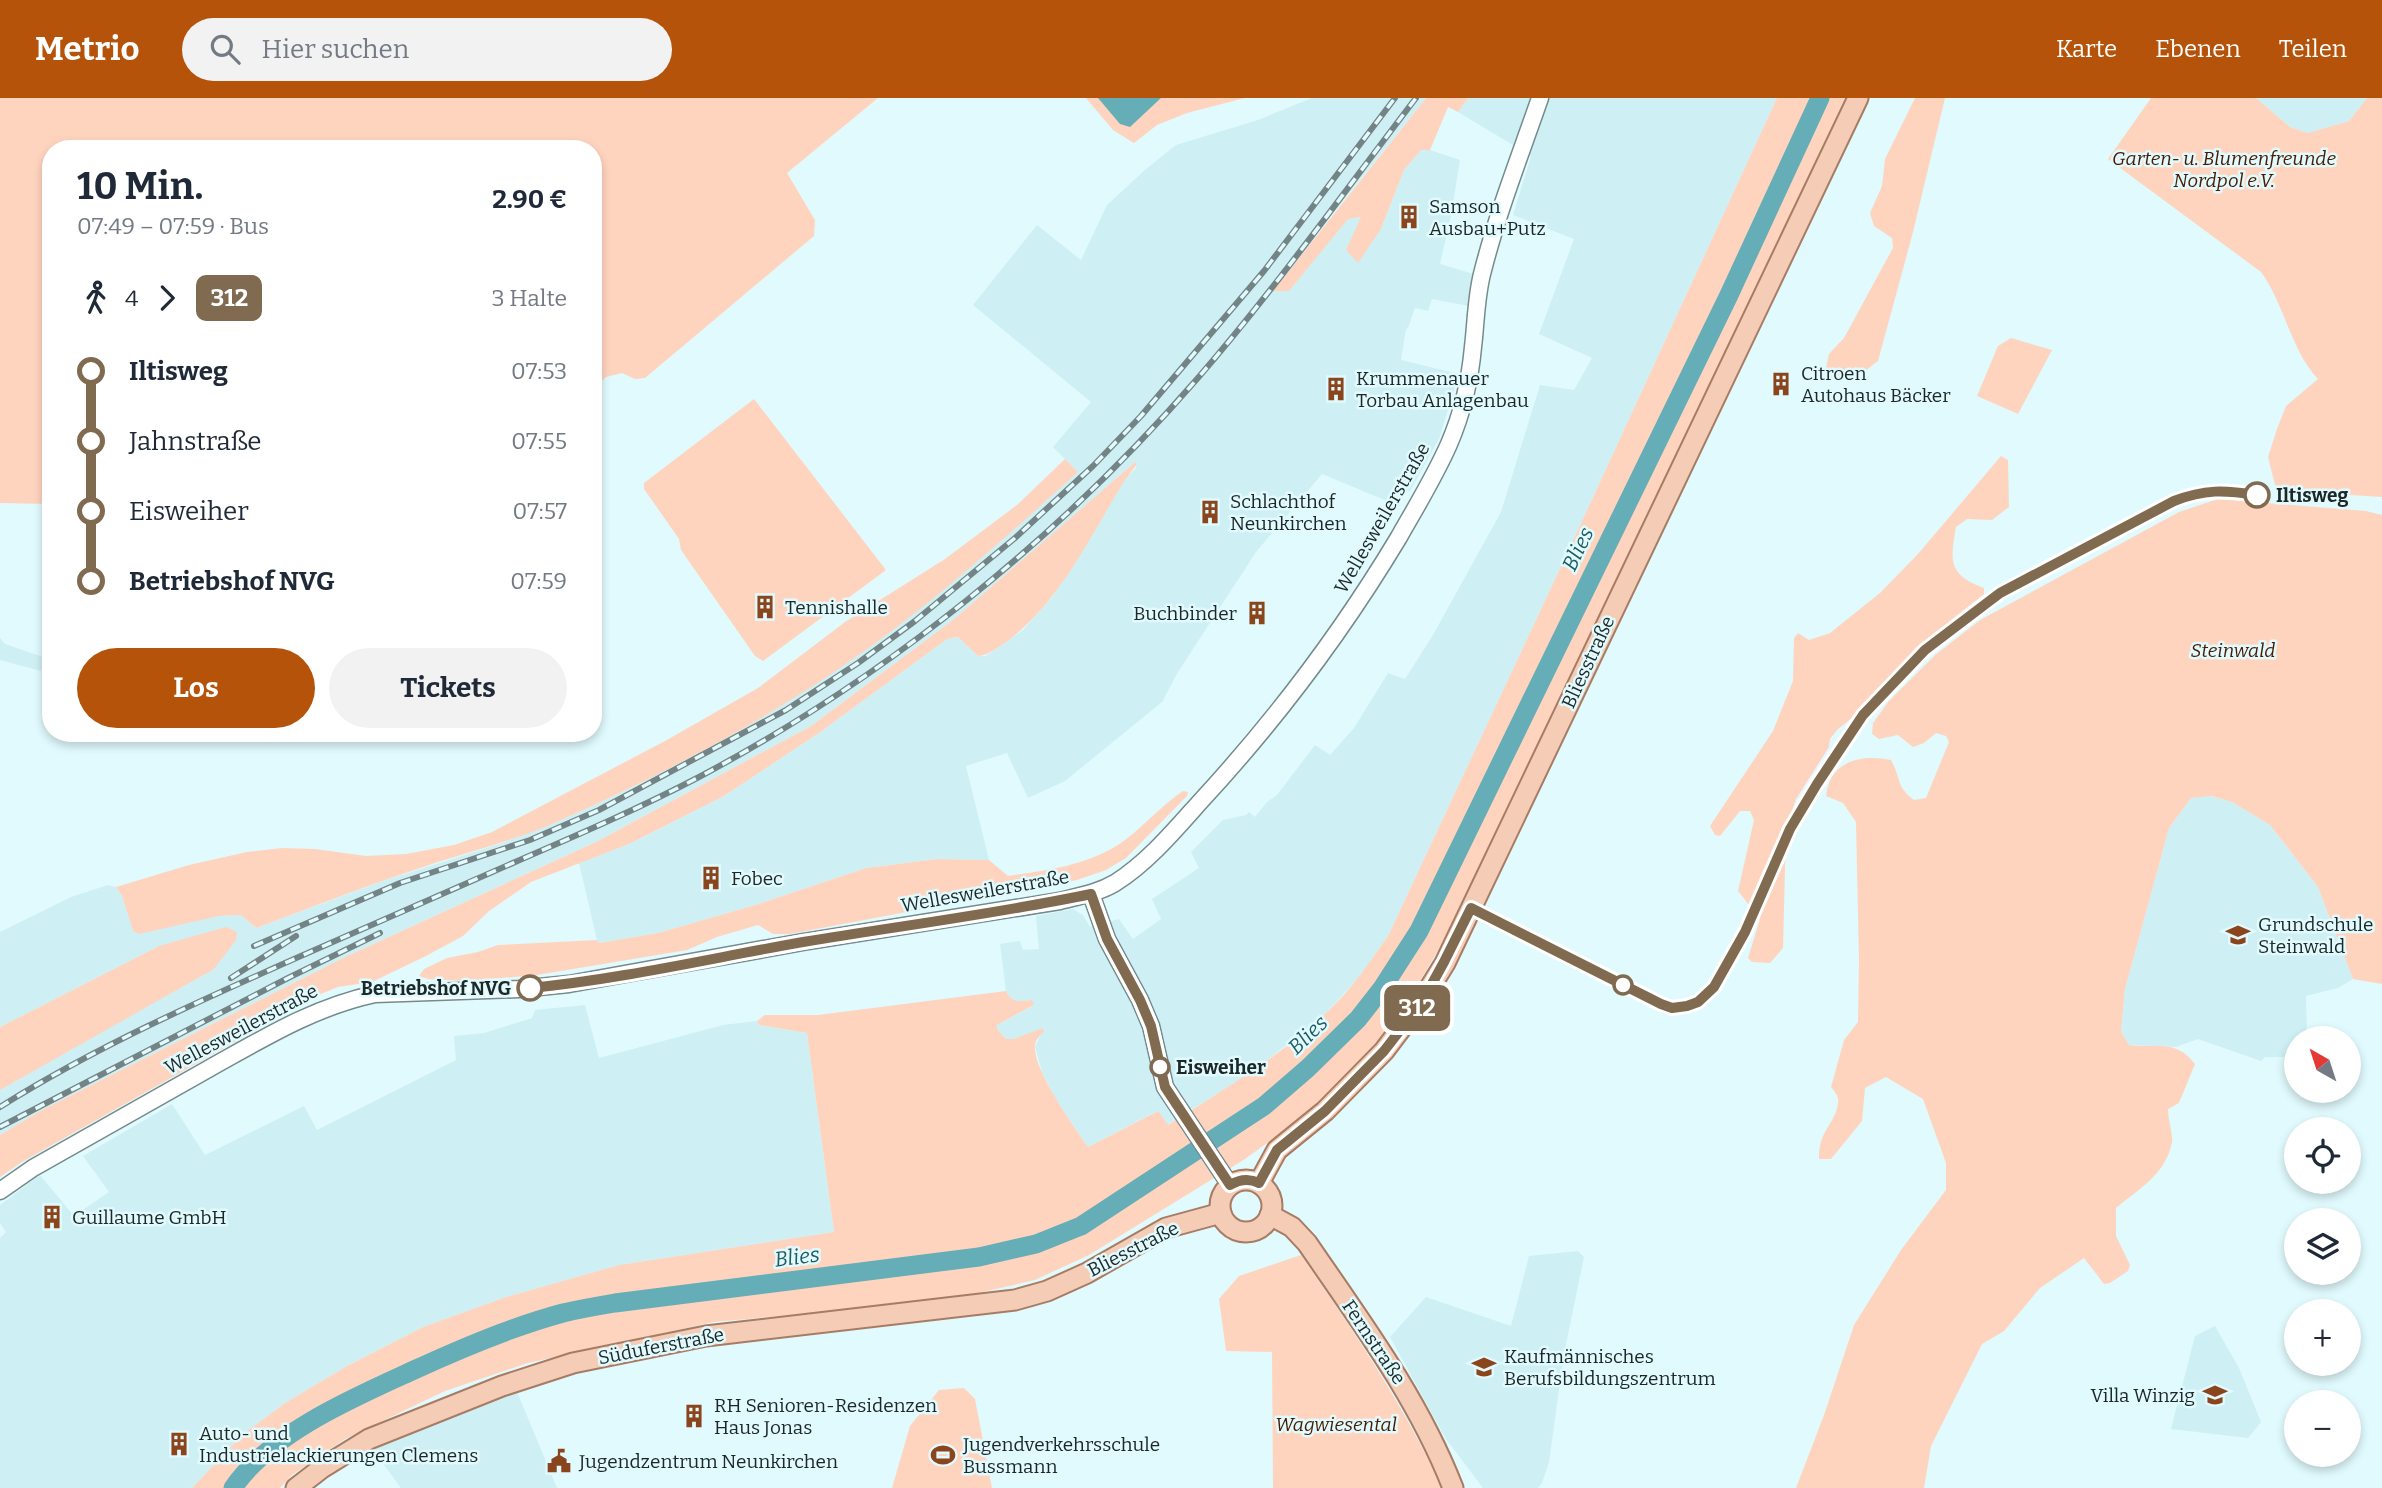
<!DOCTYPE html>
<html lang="de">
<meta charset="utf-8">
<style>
body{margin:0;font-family:Bitter,serif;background:#f2f2f3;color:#1f2937;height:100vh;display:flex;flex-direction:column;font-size:26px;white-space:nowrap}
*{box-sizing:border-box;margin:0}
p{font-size:23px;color:#747a83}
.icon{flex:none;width:38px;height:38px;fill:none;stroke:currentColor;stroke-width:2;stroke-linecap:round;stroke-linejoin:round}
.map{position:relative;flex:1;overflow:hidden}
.drawer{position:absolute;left:42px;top:42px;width:560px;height:602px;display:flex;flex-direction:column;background:#fff;border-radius:28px;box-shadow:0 4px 10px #0003}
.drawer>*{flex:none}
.badge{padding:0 14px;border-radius:10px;font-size:24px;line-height:46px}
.needle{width:46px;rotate:321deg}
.tools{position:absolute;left:2284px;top:928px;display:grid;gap:14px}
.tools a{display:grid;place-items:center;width:77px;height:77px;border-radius:50%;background:#fff;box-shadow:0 4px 10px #0003;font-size:35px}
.map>.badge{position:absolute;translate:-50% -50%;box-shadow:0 0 0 4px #fff}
.legs{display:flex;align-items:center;gap:10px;height:77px;padding:0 35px;font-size:23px}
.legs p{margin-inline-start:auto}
.summary{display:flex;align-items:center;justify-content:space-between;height:119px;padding:0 35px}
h1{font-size:38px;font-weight:700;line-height:52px}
.cta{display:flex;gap:14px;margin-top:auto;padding:14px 35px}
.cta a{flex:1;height:80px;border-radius:42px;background:#b45309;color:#fff;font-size:28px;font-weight:700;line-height:80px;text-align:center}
.cta a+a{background:#f2f2f3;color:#1f2937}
ul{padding:0 35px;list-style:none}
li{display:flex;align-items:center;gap:24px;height:70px;font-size:26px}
li i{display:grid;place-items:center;width:10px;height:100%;margin:0 9px;background:currentColor}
li i::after{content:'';width:18px;height:18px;margin:-9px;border:5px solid;border-radius:50%;background:#fff}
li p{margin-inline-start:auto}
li:first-child i{background:linear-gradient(#0000 50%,currentColor 0)}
li:last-child i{background:linear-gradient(currentColor 50%,#0000 0)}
header{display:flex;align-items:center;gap:42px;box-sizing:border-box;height:98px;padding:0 35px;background:#b45309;color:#fff}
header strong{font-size:33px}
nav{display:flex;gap:38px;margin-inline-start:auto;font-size:24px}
.search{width:490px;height:63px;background:#f2f2f3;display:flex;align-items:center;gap:18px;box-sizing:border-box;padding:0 24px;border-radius:38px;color:#747a83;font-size:26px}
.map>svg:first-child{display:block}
</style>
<header>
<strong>Metrio</strong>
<div class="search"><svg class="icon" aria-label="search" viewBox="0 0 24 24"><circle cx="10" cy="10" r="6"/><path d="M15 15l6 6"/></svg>Hier suchen</div>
<nav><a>Karte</a><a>Ebenen</a><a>Teilen</a></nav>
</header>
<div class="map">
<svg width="2382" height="1390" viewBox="0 0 2382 1390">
<rect width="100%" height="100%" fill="#e1fafd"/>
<!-- built -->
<g fill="#cef0f4">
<path d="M 1312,0 L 1426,0 L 1315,138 L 1289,193 L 1348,120 L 1362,119 L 1381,131 L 1404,72 L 1421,52 L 1430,52 L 1460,62 L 1451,118 L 1440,166 L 1477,177 L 1469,208 L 1432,201 L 1428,213 L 1415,210 L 1408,230 L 1406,231 L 1401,262 L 1459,276 L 1439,341 L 1410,393 L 1393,390 L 1387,403 L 1322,376 L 1256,454 L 1178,574 L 1162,604 L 1065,683 L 1028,700 L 1007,655 L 966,668 L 989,762 L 937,761 L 866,770 L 752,808 L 658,835 L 599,845 L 597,842 L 579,765 L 629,746 L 724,698 L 819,635 L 947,541 L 958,539 L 978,558 L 986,558 L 1023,532 L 1053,498 L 1123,384 L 1136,370 L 1135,364 L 953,522 L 811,628 L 596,744 L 345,859 L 42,1012 L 0,1037 L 0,992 L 159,848 L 0,929 L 0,834 L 71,799 L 108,787 L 116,789 L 122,798 L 133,833 L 219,818 L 241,817 L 256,830 L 383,783 L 502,745 L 557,724 L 633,689 L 772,613 L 818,584 L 1078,374 L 1053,349 L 1091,304 L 973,207 L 1037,127 L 1081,162 L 1107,107 L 1146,71 L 1176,47 L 1258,22 Z"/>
<path d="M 1468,0 L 1777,0 L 1565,460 L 1388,838 L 1361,877 L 1326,915 L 1255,972 L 1167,1027 L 1157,1013 L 1088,1049 L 1058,1006 L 1042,974 L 1035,949 L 1043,931 L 1013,941 L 1006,941 L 997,931 L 997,927 L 1031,909 L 1031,902 L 1019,904 L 1010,901 L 1006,893 L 1000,846 L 1020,843 L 1023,852 L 1039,851 L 1036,818 L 1073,811 L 1083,817 L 1090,829 L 1119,821 L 1133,841 L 1161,821 L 1152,801 L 1199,770 L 1191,754 L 1223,722 L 1246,717 L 1249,714 L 1255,719 L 1267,704 L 1277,697 L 1315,647 L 1330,657 L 1354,630 L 1388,575 L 1405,581 L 1433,537 L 1501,414 L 1540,287 L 1574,292 L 1592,260 L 1539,236 L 1574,141 L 1513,117 L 1531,58 L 1458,14 Z"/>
<path d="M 2256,0 L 2367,0 L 2349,23 L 2308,35 L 2290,29 Z"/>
<path d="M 0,540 L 5,546 L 46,560 L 41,573 L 0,562 Z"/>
<path d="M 2210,698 L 2232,704 L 2270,727 L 2318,789 L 2353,881 L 2338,890 L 2306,898 L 2307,940 L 2296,940 L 2296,959 L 2265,959 L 2261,963 L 2198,941 L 2176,949 L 2129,947 L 2121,934 L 2125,891 L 2169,730 L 2191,700 Z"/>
<path d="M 585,907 L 599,960 L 723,927 L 757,923 L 759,927 L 807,935 L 834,1134 L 619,1167 L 506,1199 L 423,1229 L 347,1268 L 285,1305 L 243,1336 L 192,1390 L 0,1390 L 0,1140 L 6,1134 L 0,1125 L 0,1107 L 40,1077 L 74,1118 L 109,1094 L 83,1058 L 172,1006 L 205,1057 L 304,1008 L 317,1032 L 456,962 L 454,938 L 484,935 L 532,920 L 535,912 Z"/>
<path d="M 1578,1153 L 1584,1159 L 1564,1256 L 1549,1364 L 1542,1385 L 1538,1390 L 1483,1390 L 1446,1341 L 1390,1239 L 1426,1199 L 1511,1228 L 1529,1158 Z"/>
<path d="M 2215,1228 L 2239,1270 L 2261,1324 L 2248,1340 L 2171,1331 L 2195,1238 Z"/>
<path d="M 515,1289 L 557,1390 L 401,1390 L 373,1352 Z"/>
</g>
<!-- green -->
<g fill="#ffd4bf">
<path d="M 0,0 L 878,0 L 787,75 L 815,122 L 814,138 L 645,280 L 635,281 L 622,275 L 606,279 L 593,291 L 593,51 L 51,51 L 51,406 L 0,405 Z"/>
<path d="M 1086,0 L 1245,0 L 1187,15 L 1157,27 L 1134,45 L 1113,32 Z"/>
<path d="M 1426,0 L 1468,0 L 1458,14 L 1448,9 L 1430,52 L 1421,52 L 1404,72 L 1381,131 L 1358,165 L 1346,152 L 1361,119 L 1348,121 L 1289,193 L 1273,193 Z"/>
<path d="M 1777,0 L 1848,0 L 1444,842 L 1412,897 L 1377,947 L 1314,1011 L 1245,1061 L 1089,1157 L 1035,1182 L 939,1204 L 714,1224 L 528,1265 L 445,1293 L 345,1341 L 292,1377 L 280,1390 L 192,1390 L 243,1336 L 285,1305 L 347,1268 L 423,1229 L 506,1199 L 619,1167 L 834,1134 L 807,935 L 759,927 L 757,923 L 765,917 L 818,917 L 1006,893 C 1012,905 1019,904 1031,902 L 1034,905 L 1032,908 L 997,927 L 997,931 L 1006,941 L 1013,941 L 1043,930 L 1044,934 C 1040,937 1036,941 1035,947 C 1032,970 1074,1029 1088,1049 L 1158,1013 L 1168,1027 C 1221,993 1281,958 1327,914 C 1351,892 1369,865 1388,838 L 1565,460 Z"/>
<path d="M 1915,0 L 1945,0 L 1912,138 L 1878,263 L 1853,282 L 1830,280 L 1825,275 L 1829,256 L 1844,240 L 1893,150 L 1892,140 L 1874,128 L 1870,115 L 1882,88 L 1885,61 Z"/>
<path d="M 2151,0 L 2256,0 L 2290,29 L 2308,35 L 2349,23 L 2367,0 L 2382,0 L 2382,399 L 2302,394 L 2275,387 L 2268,359 L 2277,331 L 2286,308 L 2318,281 C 2290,251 2285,207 2261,174 L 2108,61 Z"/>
<path d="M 2011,240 L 2052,252 L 2018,316 L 1977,298 L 1998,248 Z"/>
<path d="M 754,301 L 886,472 L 763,563 L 755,558 L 681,452 L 679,441 L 644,391 L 644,385 Z"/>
<path d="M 2001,358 L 2008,362 L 2009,409 L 1992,422 L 1967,421 L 1956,429 C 1950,463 1948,477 1984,490 L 1984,496 L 1925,543 L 1853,619 L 1837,632 L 1830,641 L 1829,649 L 1796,701 L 1786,731 L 1783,850 L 1770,865 L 1752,864 L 1748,860 L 1760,821 L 1738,793 L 1754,722 L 1750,713 L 1740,713 L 1720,738 L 1715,737 L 1710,728 L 1773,633 L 1793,583 L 1794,540 L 1798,535 L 1809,542 L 1830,535 L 1880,495 L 1918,456 Z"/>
<path d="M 1065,361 L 1078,374 C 1014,432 950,490 881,541 C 784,613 669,674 559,723 C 519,741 476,752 435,765 C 374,785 315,808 256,830 L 241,817 L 219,818 L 139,836 L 133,833 L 122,798 L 116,789 L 189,767 L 247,754 L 282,750 L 315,751 L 366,758 L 406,756 L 454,747 L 492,734 L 665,643 L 758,590 L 845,524 L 945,461 L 1017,407 Z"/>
<path d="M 1135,364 L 1137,366 L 1123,385 C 1089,441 1057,509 1002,547 C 994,552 988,557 978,558 L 958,539 L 947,541 L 819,635 L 724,698 L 629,746 L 531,784 L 489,813 L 463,838 L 426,858 L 372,884 L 338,889 L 306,902 L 288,914 L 22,1064 L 0,1079 L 0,1037 L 42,1012 L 345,859 L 596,744 L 811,628 L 953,522 Z"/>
<path d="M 2218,401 L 2366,413 L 2382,417 L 2382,886 L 2353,881 L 2318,789 L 2270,727 L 2232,704 L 2211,698 L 2191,700 L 2169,730 L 2125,891 L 2121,934 L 2129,947 C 2158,951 2175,940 2195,966 L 2179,1005 L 2168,1011 C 2168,1022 2173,1036 2172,1044 C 2166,1076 2140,1090 2116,1110 L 2116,1138 L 2130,1167 L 2128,1173 L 2110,1185 L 2104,1186 L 2084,1160 L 2040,1190 L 2004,1233 L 1982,1246 L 1931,1348 L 1924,1390 L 1796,1390 L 1824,1317 L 1854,1227 L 1901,1152 L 1946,1092 L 1946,1065 L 1923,1001 L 1886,979 L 1865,990 L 1862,1023 L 1831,1061 L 1819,1061 C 1818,1033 1836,1025 1838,1005 C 1839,999 1835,994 1831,989 L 1844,942 L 1858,924 L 1859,862 L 1856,724 L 1843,705 L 1826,698 C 1830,662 1862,656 1891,662 C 1902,682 1895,687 1914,702 L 1926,700 L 1949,644 L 1946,638 L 1936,635 L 1924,645 L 1913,649 L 1898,637 L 1879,641 L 1872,636 L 1873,625 L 1889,603 L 1935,557 L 1980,522 L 2179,414 Z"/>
<path d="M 1183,693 L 1188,694 L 1187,698 L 1126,760 L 1106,772 L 1077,782 L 790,836 L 773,836 L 758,827 L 717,839 L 687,852 L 537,877 L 466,883 L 428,881 L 419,878 L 424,871 L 447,860 L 478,854 L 498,847 L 597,842 L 599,845 L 658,835 L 752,808 L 866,770 L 937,761 L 989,762 L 1008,778 C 1049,772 1091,767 1125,742 C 1145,727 1162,707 1183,693 Z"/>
<path d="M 226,829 L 237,834 L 236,842 L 214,871 L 0,992 L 0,929 L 159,848 Z"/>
<path d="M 1301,1157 C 1353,1232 1404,1307 1442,1390 L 1273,1390 L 1272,1254 L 1226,1253 L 1219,1201 L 1239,1178 Z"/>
<path d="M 964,1290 L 975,1301 L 992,1390 L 892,1390 L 910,1328 L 939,1292 Z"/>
</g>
<!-- water -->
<path fill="#66aeb7" d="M 1098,0 L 1161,0 L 1130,29 L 1120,26 Z"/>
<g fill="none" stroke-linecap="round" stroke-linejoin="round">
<!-- river -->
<path stroke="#66aeb7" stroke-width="19" d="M 233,1390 C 270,1335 355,1299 414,1272 C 462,1250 511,1229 563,1215 C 580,1211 597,1208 615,1205 L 979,1159 L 1036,1146 L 1081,1128 L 1264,1008 L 1308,970 L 1358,921 L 1383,889 L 1419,833 L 1729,197 L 1820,0"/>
<!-- minor casing -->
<g stroke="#748b8d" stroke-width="19">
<g id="minor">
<path d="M 1091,796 L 1107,841 L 1140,902 L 1151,928 L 1165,989 L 1230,1087"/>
<path d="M 0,1093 L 33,1070 C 92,1037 151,1003 210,970 C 264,940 314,909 375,896 L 519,891 L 569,886 L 803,844 L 1060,803 C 1079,798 1098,795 1115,785 C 1147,765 1174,733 1199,705 C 1274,624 1342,534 1399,439 C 1416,409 1435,378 1449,346 C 1462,316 1470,282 1473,249 C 1476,224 1476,200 1482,176 C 1497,116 1520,58 1540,0"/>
</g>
</g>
<!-- major casing -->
<g stroke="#a67c65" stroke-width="23">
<g id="major">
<circle cx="1246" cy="1108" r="26"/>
<path d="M 1259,1085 L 1277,1052 L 1325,1013 L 1384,953 L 1421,904 L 1445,865 L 1858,0"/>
<path d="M 1270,1117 L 1292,1129 L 1307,1145 C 1361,1224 1418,1300 1453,1390"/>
<path d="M 296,1390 L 322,1370 L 369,1341 L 502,1288 L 573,1265 L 706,1238 L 1015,1202 L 1047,1193 L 1087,1175 L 1166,1130 L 1221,1115"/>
</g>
</g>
<!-- minor -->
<use href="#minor" stroke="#fff" stroke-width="16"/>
<!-- major -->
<use href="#major" stroke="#f5ccb6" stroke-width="19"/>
<!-- rail casing -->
<g stroke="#748486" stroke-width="6">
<g id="rail">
<path d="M 254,848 L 400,785 L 530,742 L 599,712 L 786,612 L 858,565 L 915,523 L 1015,440 L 1093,368 L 1141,318 L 1264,173 L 1395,0"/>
<path d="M 231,880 L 296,838"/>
<path d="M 0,1009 C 99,947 204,901 310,854 C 381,823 451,792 522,761 C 582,735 642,709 699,679 C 887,579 1058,441 1197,281 C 1275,191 1344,94 1416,0"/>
<path d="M 0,1029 L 288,880 L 380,835"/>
</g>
</g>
<!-- rail -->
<use href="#rail" stroke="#e1fafd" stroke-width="3.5" stroke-dasharray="10" stroke-linecap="butt"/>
</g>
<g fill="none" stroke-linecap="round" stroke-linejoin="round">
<!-- line-1 casing -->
<g stroke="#fff" stroke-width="16">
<path id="line-1" d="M 530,890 C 622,881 712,860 803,844 C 899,828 996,816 1091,796 L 1107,841 L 1140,902 L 1151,928 L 1165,989 L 1230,1087 C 1240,1081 1249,1080 1259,1085 L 1277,1052 L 1325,1013 L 1384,953 L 1422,904 L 1444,864 L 1471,810 L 1661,906 L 1672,910 L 1687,908 L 1698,904 L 1714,889 L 1745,834 L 1790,731 L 1817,686 L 1863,617 L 1925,552 L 2000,495 L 2174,403 C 2205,391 2224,392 2257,397"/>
</g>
<!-- line-1 -->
<use href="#line-1" stroke="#806a50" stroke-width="10"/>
</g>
<!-- icons -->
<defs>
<g id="building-bare" transform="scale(1.89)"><path d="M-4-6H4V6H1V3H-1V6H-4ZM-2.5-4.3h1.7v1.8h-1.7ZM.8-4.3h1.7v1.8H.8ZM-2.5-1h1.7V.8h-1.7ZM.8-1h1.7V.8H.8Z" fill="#8b451d" stroke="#e1fafd" stroke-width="2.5" paint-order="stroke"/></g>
<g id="school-bare" transform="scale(1.89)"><path d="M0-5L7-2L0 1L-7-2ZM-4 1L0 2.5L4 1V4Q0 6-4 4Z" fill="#8b451d" stroke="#e1fafd" stroke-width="2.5" paint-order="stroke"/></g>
<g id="stadium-bare" transform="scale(1.89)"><path d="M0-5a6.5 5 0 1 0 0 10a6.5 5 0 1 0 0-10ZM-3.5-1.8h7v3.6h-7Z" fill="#8b451d" stroke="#e1fafd" stroke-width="2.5" paint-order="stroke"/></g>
<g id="civic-bare" transform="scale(1.89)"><path d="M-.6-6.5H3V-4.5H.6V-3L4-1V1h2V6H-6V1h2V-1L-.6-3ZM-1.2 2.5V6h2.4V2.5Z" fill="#8b451d" stroke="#e1fafd" stroke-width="2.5" paint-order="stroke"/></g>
</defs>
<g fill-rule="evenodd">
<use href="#building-bare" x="1409" y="119"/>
<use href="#building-bare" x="1781" y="286"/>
<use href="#building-bare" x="1336" y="291"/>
<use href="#building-bare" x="1210" y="414"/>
<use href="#building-bare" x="765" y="509"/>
<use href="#building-bare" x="1257" y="515"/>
<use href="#building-bare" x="711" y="780"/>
<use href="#school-bare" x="2238" y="837"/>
<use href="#building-bare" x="52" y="1119"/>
<use href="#school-bare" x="1484" y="1269"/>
<use href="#school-bare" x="2215" y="1297"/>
<use href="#building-bare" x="694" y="1318"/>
<use href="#building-bare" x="179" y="1346"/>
<use href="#stadium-bare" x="943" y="1357"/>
<use href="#civic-bare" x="559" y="1363"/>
</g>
<!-- markers -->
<g fill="#fff" stroke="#806a50" stroke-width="3.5">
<circle cx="2257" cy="397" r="12"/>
<circle cx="1623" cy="887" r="9"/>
<circle cx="530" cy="890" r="12"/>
<circle cx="1160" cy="969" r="9"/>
</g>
<g text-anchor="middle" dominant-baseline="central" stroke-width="5" stroke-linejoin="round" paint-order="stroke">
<!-- park labels -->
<g font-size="19" font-style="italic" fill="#491a00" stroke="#e1fafd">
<text x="2224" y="60">Garten- u. Blumenfreunde<tspan x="2224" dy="22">Nordpol e.V.</tspan></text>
<text x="2233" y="552">Steinwald</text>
<text x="1336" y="1326">Wagwiesental</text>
</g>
<!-- poi labels -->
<g font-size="19" fill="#1d2728" stroke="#e1fafd" text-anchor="start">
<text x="1429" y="108">Samson<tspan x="1429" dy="22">Ausbau+Putz</tspan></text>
<text x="1801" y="275">Citroen<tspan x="1801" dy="22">Autohaus Bäcker</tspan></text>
<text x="1356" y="280">Krummenauer<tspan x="1356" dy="22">Torbau Anlagenbau</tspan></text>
<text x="1230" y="403">Schlachthof<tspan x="1230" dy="22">Neunkirchen</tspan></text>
<text x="785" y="509">Tennishalle</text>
<text x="1237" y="515" text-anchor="end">Buchbinder</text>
<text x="731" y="780">Fobec</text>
<text x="2258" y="826">Grundschule<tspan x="2258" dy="22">Steinwald</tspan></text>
<text x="72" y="1119">Guillaume GmbH</text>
<text x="1504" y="1258">Kaufmännisches<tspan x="1504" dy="22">Berufsbildungszentrum</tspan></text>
<text x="2195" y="1297" text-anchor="end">Villa Winzig</text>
<text x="714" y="1307">RH Senioren-Residenzen<tspan x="714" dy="22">Haus Jonas</tspan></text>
<text x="199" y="1335">Auto- und<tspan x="199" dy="22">Industrielackierungen Clemens</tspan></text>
<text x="963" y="1346">Jugendverkehrsschule<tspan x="963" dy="22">Bussmann</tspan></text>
<text x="579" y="1363">Jugendzentrum Neunkirchen</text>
</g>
<!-- stop labels -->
<g font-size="19" font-weight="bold" fill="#1d2728" stroke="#e1fafd" text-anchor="start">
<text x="2276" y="397">Iltisweg</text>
<text x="511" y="890" text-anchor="end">Betriebshof NVG</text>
<text x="1176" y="969">Eisweiher</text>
</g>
<!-- street labels -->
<g font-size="19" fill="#1d2728" stroke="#e1fafd">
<text transform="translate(1382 420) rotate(-60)">Wellesweilerstraße</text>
<text transform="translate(1588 564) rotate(-65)">Bliesstraße</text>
<text transform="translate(985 793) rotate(-10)">Wellesweilerstraße</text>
<text transform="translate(241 931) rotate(-28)">Wellesweilerstraße</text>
<text transform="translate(1133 1151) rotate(-27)">Bliesstraße</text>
<text transform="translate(1374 1244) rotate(56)">Fernstraße</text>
<text transform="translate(661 1248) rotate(-11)">Süduferstraße</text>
</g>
<!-- water labels -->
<g font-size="21" font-style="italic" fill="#1f5c62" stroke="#e1fafd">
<text transform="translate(1578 451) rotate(-64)">Blies</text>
<text transform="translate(1308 937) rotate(-44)">Blies</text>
<text transform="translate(797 1159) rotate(-7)">Blies</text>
</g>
</g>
</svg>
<div class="tools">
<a><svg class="needle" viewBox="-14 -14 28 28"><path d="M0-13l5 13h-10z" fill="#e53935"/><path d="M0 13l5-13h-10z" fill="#747a83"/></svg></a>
<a><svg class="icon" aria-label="locate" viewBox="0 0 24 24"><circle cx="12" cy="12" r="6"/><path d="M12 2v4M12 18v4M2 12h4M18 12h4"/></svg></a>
<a><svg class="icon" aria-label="layers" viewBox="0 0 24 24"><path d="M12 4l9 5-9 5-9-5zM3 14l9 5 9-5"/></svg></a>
<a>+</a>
<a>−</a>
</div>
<b class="badge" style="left:1417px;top:910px;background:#806a50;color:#fff">312</b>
<section class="drawer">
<div class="summary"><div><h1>10 Min.</h1><p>07:49 – 07:59 · Bus</p></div><b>2.90 €</b></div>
<div class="legs"><svg class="icon" aria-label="walk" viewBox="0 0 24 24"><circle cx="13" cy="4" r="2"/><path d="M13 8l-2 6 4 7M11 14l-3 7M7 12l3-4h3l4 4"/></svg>4<svg class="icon" aria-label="forward" viewBox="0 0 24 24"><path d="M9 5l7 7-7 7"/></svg><b class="badge" style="background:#806a50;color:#fff">312</b><p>3 Halte</p></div>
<ul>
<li><i style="color:#806a50"></i><b>Iltisweg</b><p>07:53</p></li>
<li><i style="color:#806a50"></i><span>Jahnstraße</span><p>07:55</p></li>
<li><i style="color:#806a50"></i><span>Eisweiher</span><p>07:57</p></li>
<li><i style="color:#806a50"></i><b>Betriebshof NVG</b><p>07:59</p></li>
</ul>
<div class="cta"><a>Los</a><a>Tickets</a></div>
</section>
</div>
